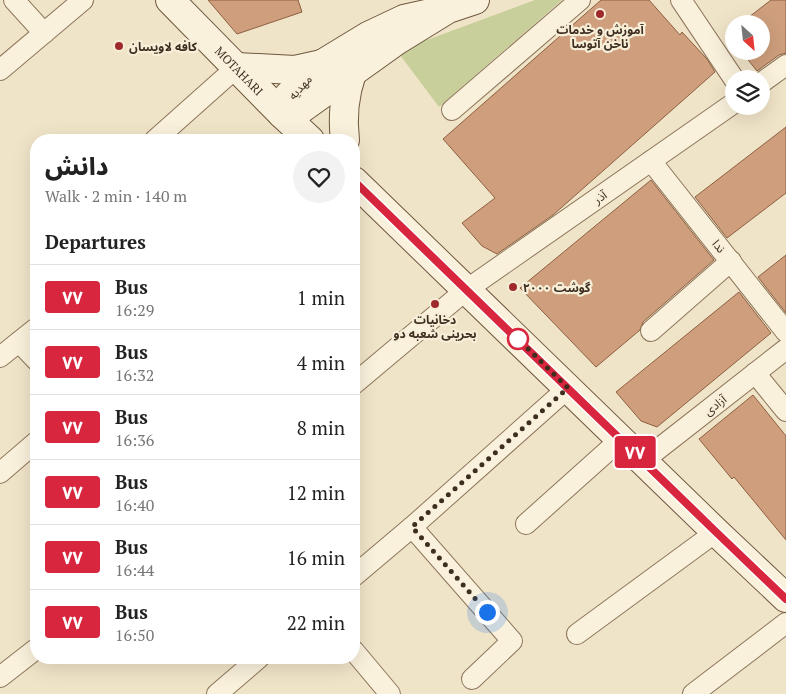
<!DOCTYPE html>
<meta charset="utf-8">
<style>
body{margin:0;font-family:"PT Serif","Noto Sans Arabic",serif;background:#f2f2f2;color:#222;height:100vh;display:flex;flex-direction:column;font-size:19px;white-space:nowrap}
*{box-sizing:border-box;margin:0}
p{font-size:16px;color:#767676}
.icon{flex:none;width:28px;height:28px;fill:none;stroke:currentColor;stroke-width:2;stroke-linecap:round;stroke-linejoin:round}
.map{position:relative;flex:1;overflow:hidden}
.side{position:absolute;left:30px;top:134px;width:330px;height:530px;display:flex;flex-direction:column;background:#fff;border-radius:20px;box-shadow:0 5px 20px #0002}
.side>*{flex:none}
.badge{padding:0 10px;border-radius:4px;font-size:18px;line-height:32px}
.needle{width:32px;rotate:153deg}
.tools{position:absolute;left:725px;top:15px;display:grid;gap:10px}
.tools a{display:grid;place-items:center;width:45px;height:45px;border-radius:50%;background:#fff;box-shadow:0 5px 20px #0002;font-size:25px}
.you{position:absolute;width:25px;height:25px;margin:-12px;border:4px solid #fff;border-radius:50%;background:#1a73e8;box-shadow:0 0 0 8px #1a73e833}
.map>.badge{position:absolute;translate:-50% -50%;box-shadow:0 0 0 2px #fff}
h2{padding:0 15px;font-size:19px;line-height:45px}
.round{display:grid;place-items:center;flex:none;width:52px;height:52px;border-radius:26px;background:#f2f2f2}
.summary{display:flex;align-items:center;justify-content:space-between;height:85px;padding:0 15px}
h1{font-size:24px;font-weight:800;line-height:38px}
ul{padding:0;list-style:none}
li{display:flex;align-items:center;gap:15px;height:65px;padding:0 15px;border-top:1px solid #e0e0e0}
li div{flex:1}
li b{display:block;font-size:19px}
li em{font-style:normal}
li .badge{min-width:55px;font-weight:700;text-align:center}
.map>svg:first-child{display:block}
</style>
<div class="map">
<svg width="786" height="694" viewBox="0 0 786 694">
<rect width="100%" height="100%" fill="#f0e4c8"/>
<!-- green -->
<path fill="#c9cf9b" d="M 535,0 L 562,0 L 439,107 L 397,51 Z"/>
<!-- building -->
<g fill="#cf9f7d" stroke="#8d5f41">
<path d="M 208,0 L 298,0 L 302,12 L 237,34 Z"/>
<path d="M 601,0 L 649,0 L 680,35 L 682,32 L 707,59 L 715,72 L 553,215 L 497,254 L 482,246 L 462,223 L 495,198 L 443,139 Z"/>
<path d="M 771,0 L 786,0 L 786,53 L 779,55 L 757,71 L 741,51 L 761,51 L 761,24 L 740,24 Z"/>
<path d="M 786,127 L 786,193 L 727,238 L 695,197 Z"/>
<path d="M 651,180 L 714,260 L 643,322 L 640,330 L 596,367 L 520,288 Z"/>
<path d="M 786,255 L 786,313 L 758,277 Z"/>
<path d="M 739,292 L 771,333 L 657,427 L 641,421 L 616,392 Z"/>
<path d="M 753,395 L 786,436 L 786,540 L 734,477 L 732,479 L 699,439 Z"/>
</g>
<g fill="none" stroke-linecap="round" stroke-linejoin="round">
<!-- street casing -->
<g stroke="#8d765c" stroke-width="22">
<g id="street">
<path d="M 14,0 L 44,33"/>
<path d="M 681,0 L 734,79"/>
<path d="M 0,70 L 83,0"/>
<path d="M 761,83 L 786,65"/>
<path d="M 452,110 L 580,0"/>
<path d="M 155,140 L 237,67"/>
<path d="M 651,161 L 786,332"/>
<path d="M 651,331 L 731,261"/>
<path d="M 19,342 L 36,360"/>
<path d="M 0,357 L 35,329"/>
<path d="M 755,373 L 786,411"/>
<path d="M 354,384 L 466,290 L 734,103"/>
<path d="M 643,461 L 786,349"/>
<path d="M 0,473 L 36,442"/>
<path d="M 526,524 L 621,439"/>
<path d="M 412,527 L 512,641 L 472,679"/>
<path d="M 354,576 L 412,527 L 568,388"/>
<path d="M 577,634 L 716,532"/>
<path d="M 354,651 L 390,694"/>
<path d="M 0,677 L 36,649"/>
<path d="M 217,694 L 259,658"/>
<path d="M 693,694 L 786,623"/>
</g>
</g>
<!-- secondary casing -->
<g stroke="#6f573f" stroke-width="30">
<g id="secondary">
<path id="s1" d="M 170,0 L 282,114 L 310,140"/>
<path d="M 448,9 L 396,41 L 301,109 L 282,114 L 288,96 L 322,64 L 368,36 L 404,19 L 448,9 L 475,0"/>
<path d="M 237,67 L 295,70 L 322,64"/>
<path d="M 345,140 C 342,116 344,96 352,73"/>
<path d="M 354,181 L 716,532 L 786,598"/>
</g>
</g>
<!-- street -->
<use href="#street" stroke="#faf1dc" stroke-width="20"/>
<!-- secondary -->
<use href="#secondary" stroke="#faf1dc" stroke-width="28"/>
</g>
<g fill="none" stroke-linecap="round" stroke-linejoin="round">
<!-- line casing -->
<g stroke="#fff" stroke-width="11">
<path id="line" d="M 354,181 L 716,532 L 786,599"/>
</g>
<!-- line -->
<use href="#line" stroke="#d7263d" stroke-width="8"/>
<!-- walk -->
<path stroke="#3d2e20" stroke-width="5" stroke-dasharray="0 9" d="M 487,612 L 412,527 L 568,388 L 515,336 L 518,339"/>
</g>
<!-- markers -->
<g fill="#9e2a2b" stroke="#f7eed8" stroke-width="2">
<circle cx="600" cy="14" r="5"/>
<circle cx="119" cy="46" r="5"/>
<circle cx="513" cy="287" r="5"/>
<circle cx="435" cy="304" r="5"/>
</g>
<circle fill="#fff" stroke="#d7263d" stroke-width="2.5" cx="518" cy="339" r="10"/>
<g text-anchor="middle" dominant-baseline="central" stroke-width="4.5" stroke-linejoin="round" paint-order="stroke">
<!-- poi labels -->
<g font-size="12" font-weight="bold" fill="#3d2e20" stroke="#f7eed8">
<text x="600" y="29">آموزش و خدمات<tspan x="600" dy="14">ناخن آتوسا</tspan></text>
<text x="129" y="46" text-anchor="start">کافه لاویسان</text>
<text x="523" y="287" text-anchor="start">گوشت ۲۰۰۰</text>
<text x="435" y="319">دخانیات<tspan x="435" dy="14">بحرینی شعبه دو</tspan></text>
</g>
<!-- street labels -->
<g font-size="12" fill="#3d2e20" stroke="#f7eed8">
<text stroke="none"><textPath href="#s1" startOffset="99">MOTAHARI</textPath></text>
<text transform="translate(300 87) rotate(-47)">مهدیه</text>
<text transform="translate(600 197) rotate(-35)">آذر</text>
<text transform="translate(719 246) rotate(51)">ندا</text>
<text transform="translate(715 405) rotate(-38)">آزادی</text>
</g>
</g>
</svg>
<div class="tools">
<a><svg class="needle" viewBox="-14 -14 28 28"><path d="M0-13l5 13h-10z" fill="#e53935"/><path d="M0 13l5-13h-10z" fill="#767676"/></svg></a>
<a><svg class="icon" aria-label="layers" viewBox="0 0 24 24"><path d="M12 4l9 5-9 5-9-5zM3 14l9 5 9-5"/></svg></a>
</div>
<div class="you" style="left:487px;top:612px"></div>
<b class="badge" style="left:635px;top:452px;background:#d7263d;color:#fff">۷۷</b>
<section class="side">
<div class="summary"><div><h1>دانش</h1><p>Walk · 2 min · 140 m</p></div><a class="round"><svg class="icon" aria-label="heart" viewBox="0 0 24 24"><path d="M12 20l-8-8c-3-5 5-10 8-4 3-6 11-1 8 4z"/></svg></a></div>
<h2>Departures</h2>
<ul>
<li><span class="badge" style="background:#d7263d;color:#fff">۷۷</span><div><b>Bus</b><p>16:29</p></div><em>1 min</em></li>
<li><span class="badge" style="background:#d7263d;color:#fff">۷۷</span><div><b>Bus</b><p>16:32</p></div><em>4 min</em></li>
<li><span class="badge" style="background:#d7263d;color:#fff">۷۷</span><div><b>Bus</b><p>16:36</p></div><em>8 min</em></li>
<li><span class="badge" style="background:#d7263d;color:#fff">۷۷</span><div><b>Bus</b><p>16:40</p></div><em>12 min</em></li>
<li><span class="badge" style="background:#d7263d;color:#fff">۷۷</span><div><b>Bus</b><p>16:44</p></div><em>16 min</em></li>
<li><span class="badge" style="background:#d7263d;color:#fff">۷۷</span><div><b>Bus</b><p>16:50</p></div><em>22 min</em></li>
</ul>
</section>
</div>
